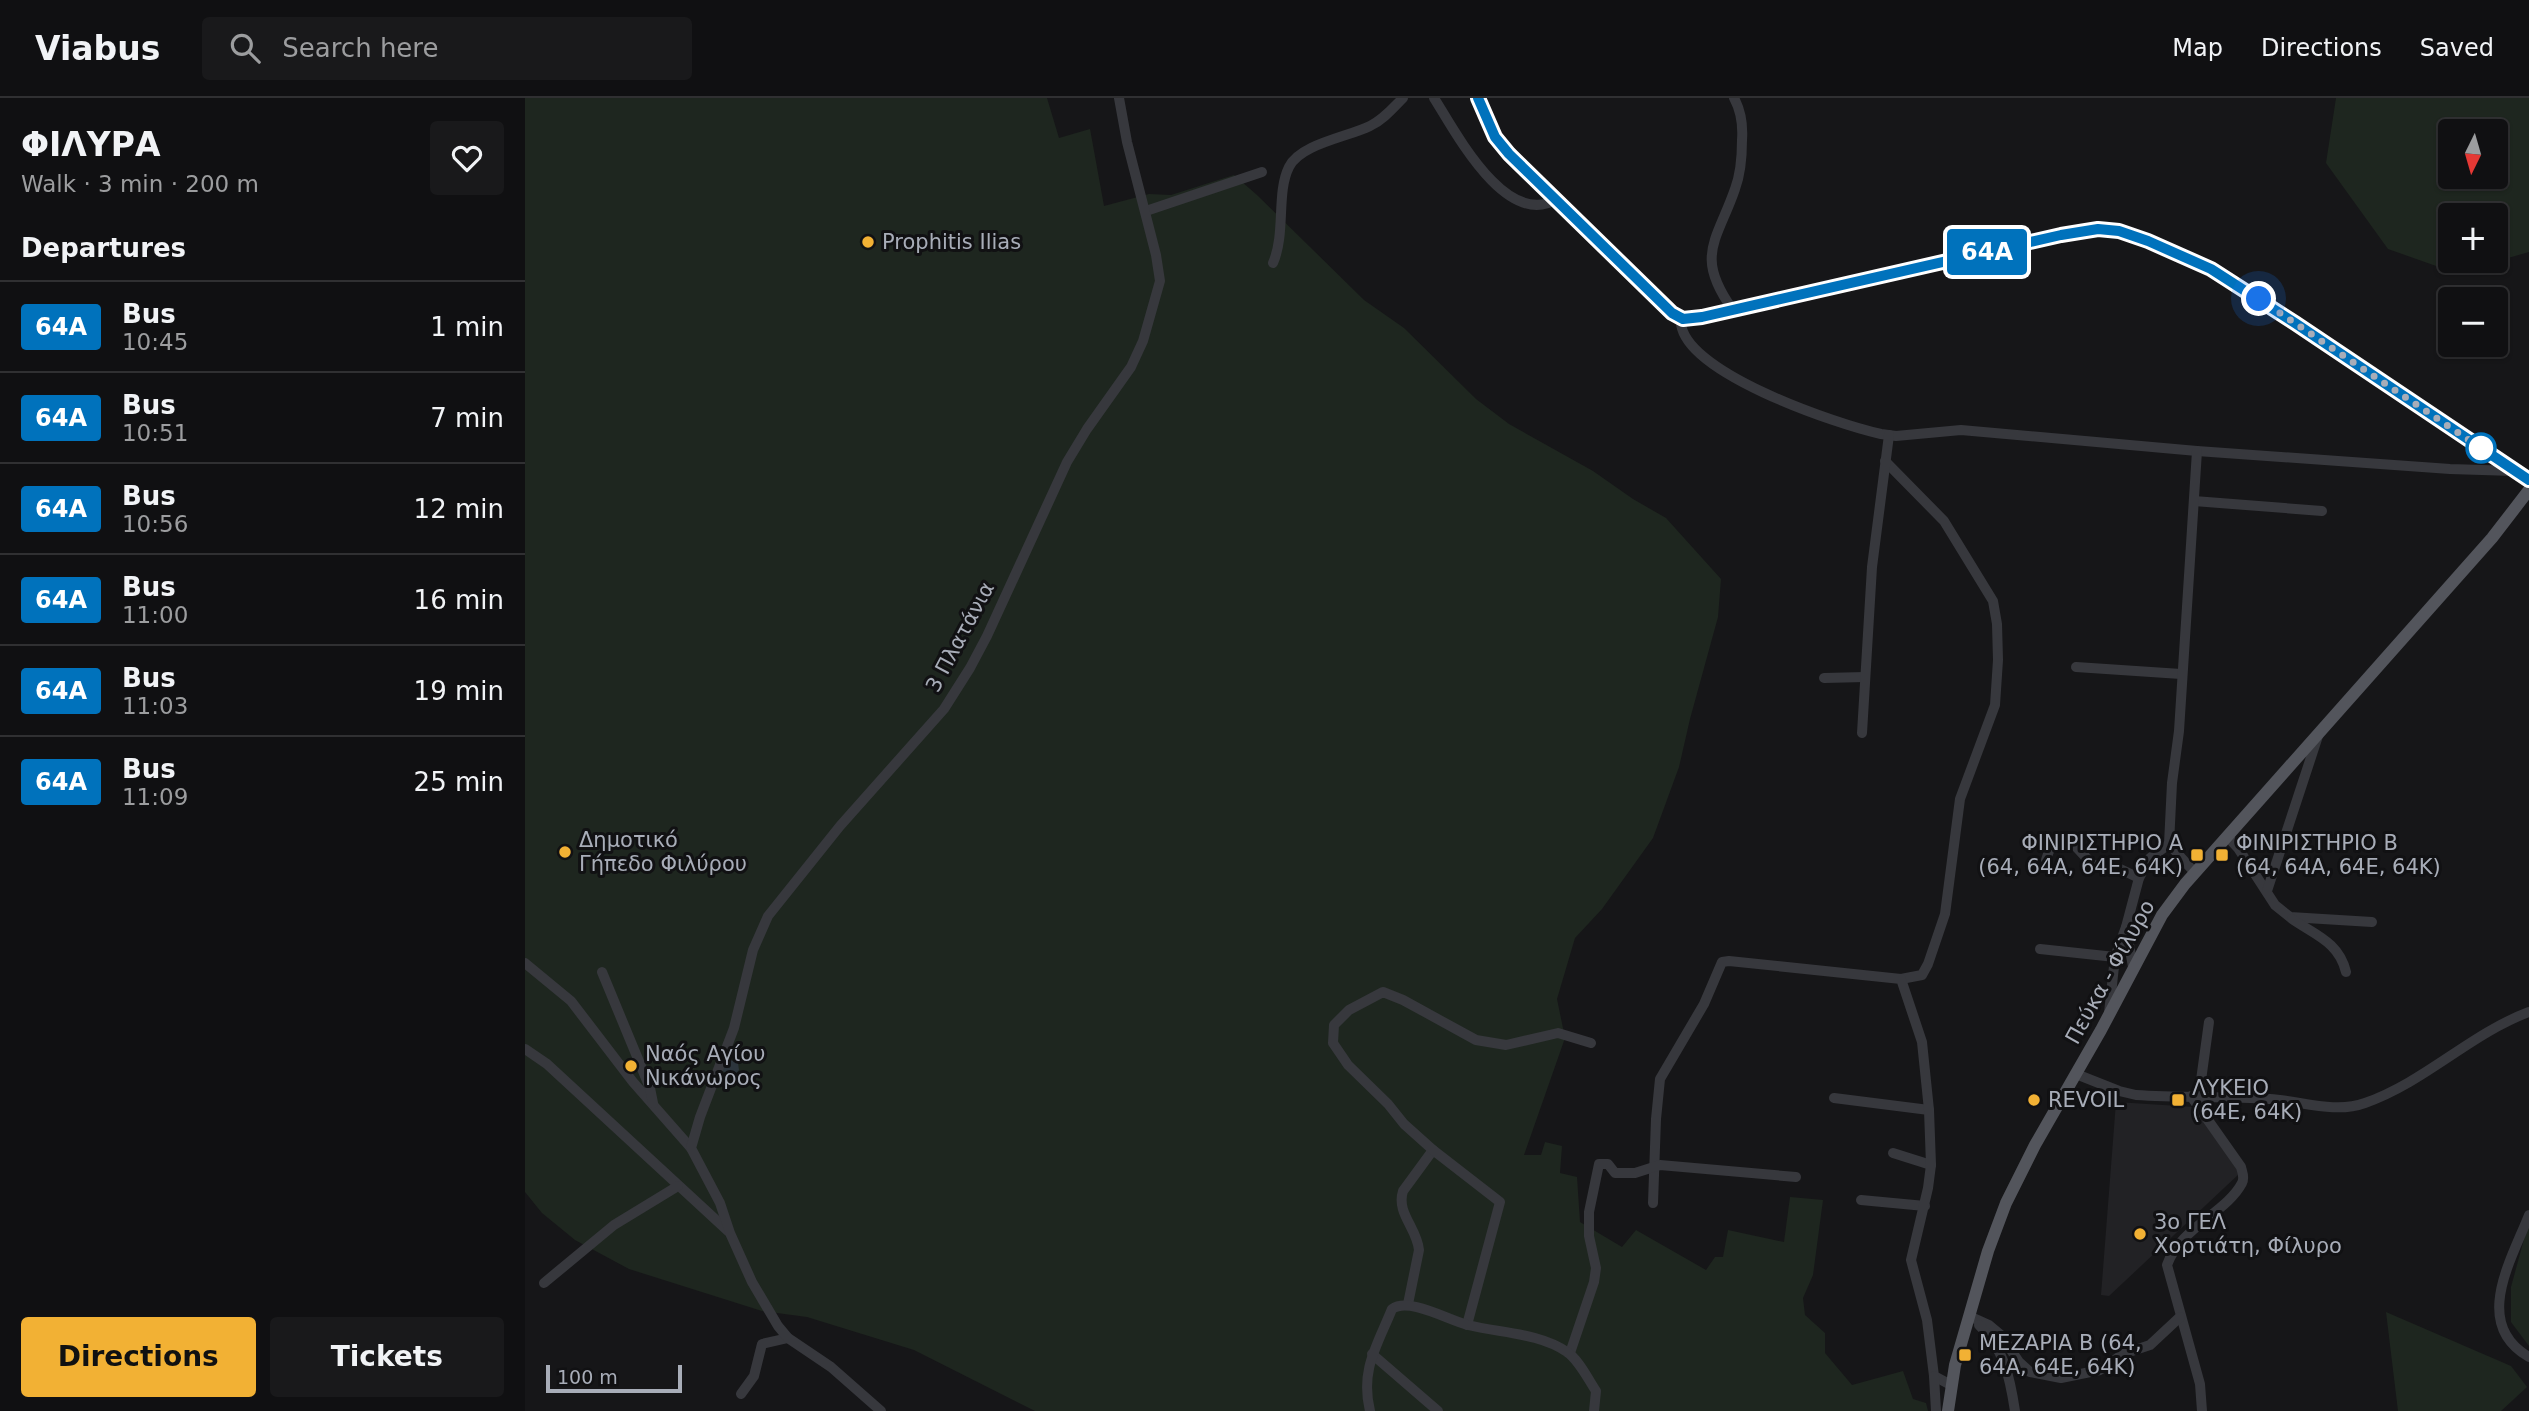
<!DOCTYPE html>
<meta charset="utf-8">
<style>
body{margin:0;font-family:"DejaVu Sans",sans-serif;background:#19191b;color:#f1f3f6;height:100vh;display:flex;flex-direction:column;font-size:26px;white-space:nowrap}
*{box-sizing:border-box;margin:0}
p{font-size:23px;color:#9c9d9f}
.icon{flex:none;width:38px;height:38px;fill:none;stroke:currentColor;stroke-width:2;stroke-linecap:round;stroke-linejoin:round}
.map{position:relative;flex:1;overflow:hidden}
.panel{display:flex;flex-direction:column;background:#101012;width:525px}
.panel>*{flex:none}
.badge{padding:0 14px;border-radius:5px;font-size:24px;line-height:46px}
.needle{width:46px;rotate:185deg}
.tools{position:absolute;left:1913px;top:21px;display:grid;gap:14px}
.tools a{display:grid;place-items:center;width:70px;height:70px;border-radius:7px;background:#101012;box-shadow:0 2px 5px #0004,0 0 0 2px #303032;font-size:35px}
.scale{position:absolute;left:21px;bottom:18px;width:136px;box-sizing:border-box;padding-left:7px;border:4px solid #a8adb8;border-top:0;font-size:19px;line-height:24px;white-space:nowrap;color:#a8adb8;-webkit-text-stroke:5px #111113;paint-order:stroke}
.you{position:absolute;width:35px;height:35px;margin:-18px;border:5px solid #fff;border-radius:50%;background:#1a73e8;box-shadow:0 0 0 10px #1a73e833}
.map>.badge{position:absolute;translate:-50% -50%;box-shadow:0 0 0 4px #fff}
h2{padding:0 21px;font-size:26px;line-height:63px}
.round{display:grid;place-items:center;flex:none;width:74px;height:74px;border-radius:7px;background:#19191b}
.headline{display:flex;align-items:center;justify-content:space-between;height:119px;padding:0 21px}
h1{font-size:33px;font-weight:700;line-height:52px}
.action{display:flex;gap:14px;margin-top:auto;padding:14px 21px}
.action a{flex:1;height:80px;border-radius:7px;background:#f2b134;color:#111;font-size:28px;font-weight:700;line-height:80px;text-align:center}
.action a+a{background:#19191b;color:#f1f3f6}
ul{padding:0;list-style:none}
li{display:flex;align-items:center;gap:21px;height:91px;padding:0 21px;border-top:2px solid #303032}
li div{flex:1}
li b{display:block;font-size:26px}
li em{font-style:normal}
li .badge{min-width:77px;font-weight:700;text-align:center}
header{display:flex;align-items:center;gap:42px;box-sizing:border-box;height:98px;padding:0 35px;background:#101012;border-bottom:2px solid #303032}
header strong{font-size:33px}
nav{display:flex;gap:38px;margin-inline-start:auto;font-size:24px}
.search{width:490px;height:63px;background:#19191b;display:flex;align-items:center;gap:18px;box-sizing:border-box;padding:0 24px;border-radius:7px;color:#9c9d9f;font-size:26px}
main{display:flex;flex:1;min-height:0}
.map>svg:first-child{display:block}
</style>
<header>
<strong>Viabus</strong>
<div class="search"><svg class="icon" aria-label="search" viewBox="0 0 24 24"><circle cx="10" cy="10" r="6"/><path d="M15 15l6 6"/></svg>Search here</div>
<nav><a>Map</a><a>Directions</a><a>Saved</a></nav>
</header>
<main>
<section class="panel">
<div class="headline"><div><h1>ΦΙΛΥΡΑ</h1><p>Walk · 3 min · 200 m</p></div><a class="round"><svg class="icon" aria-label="heart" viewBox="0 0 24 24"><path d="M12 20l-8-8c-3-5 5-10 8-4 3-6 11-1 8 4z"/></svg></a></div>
<h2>Departures</h2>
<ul>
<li><span class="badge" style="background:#0072bc;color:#fff">64Α</span><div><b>Bus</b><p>10:45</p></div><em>1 min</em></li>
<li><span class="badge" style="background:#0072bc;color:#fff">64Α</span><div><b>Bus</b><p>10:51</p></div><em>7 min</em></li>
<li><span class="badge" style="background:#0072bc;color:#fff">64Α</span><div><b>Bus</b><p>10:56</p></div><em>12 min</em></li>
<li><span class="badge" style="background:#0072bc;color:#fff">64Α</span><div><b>Bus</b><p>11:00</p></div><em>16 min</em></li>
<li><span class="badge" style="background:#0072bc;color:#fff">64Α</span><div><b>Bus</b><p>11:03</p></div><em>19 min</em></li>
<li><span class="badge" style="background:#0072bc;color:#fff">64Α</span><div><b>Bus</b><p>11:09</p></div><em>25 min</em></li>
</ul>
<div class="action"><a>Directions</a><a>Tickets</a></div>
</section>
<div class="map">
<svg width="2004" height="1313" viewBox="0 0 2004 1313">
<rect width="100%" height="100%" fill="#161618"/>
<!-- built -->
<path fill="#222225" d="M 1591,1004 L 1669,1009 L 1715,1075 L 1584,1198 L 1576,1197 Z"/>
<!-- green -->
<g fill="#1e261f" fill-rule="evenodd">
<path d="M 0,0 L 522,0 L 534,40 L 565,31 L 579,108 L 624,96 L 646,97 L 709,77 L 732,97 L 839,202 L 879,230 L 951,301 L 984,326 L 1068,373 L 1108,401 L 1141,420 L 1196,481 L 1193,519 L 1165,621 L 1154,669 L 1128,740 L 1077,811 L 1050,840 L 1032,901 L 1040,940 L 999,1057 L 1016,1057 L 1020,1044 L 1037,1048 L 1035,1075 L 1052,1079 L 1055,1124 L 1097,1149 L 1111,1132 L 1181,1172 L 1190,1159 L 1198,1159 L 1203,1132 L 1259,1144 L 1265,1099 L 1298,1102 L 1288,1177 L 1278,1200 L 1280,1217 L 1300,1235 L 1300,1255 L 1327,1287 L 1378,1273 L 1388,1301 L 1401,1305 L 1403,1313 L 510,1313 L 389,1252 L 282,1219 L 237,1213 L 104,1171 L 50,1142 L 17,1115 L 0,1094 Z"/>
<path d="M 1811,0 L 2004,0 L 2004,154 L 1931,175 L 1863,151 L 1801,65 ZM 1925,33 L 1970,33 L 1970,79 L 1925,79 ZM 1925,117 L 1970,117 L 1970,163 L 1925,163 Z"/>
<path d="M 2004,1123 L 2004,1248 L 1986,1224 L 1986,1189 Z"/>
<path d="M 1861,1214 L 1986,1268 L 2002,1289 L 1976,1313 L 1873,1313 Z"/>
</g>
<!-- water -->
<path fill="#2c353c" d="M 203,961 L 213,965 L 214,972 L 209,978 L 197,973 Z"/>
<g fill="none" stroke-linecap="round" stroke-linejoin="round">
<!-- minor -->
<g stroke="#37383d" stroke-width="10">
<path d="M 909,0 C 930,33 981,132 1032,101"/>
<path d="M 953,0 L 970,39 L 984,56 L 1147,215 L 1158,221 L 1177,219 L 1536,137 L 1573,131 L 1594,133 L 1623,143 L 1686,171 L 1799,244 L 2004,382"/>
<path d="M 621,113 L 737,74"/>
<path d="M 748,165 C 761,135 751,95 764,69 C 775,46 823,39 845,28 C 858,22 868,10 878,0"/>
<path d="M 1208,212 C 1169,158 1192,143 1210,91 C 1216,75 1217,59 1217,42 C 1218,28 1216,13 1209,0"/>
<path d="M 1156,221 C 1152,273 1314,327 1356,336 L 1371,338 L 1436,332 L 1672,353 L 1925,371 L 1989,373"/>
<path d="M 1360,363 L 1419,423 L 1468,503 L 1472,526 L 1473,562 L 1470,607 L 1435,701 L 1420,816 L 1403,866 L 1397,877 L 1376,881"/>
<path d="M 1669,403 L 1797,413"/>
<path d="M 1551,569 L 1656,576"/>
<path d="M 1299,580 L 1340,579"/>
<path d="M 1337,635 L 1347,469 L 1364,337"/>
<path d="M 1702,738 L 1713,750 L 1750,807 L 1765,819 L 1847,824"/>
<path d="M 1521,762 L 1524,753 L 1534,741 L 1543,740 L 1568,767 L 1593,770 L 1614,780"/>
<path d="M 1670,775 L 1644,746 L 1647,685 L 1654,633 L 1672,353"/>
<path d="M 1742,793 L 1794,635"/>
<path d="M 1767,821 C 1790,837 1814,844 1821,874"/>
<path d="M 1515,851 L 1590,859"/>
<path d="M 0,865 L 46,903 L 108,984 L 166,1050"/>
<path d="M 1608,869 L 1601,829 L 1614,780 L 1625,760 L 1644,746"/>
<path d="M 77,874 L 125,990 L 128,1005"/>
<path d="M 1584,915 L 1590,859 L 1601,829"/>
<path d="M 0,951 L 22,966 L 203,1133"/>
<path d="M 1551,976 L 1594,993 L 1611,997 C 1655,1000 1700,998 1745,1001 C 1776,1003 1810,1016 1840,1005 C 1900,984 1945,936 2004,914"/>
<path d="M 1666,998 L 1716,1069 C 1717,1074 1720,1079 1717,1085 C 1702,1114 1655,1130 1642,1167 L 1675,1286 L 1677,1313"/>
<path d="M 1309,1000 L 1404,1012"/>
<path d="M 1673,1004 L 1684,924"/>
<path d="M 1368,1055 L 1406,1067"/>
<path d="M 1336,1102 L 1400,1108"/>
<path d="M 1128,1105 L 1131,1021 L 1135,981 L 1179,906 L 1197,864 L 1204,863 L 1376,881 L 1397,944 L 1404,1012 L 1406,1067 L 1403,1090 L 1386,1162 L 1402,1222 L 1409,1278 L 1426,1287"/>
<path d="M 2004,1117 C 1986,1163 1947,1226 2004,1259"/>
<path d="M 19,1185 L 89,1127 L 153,1088"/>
<path d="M 883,1206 L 894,1152 C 892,1130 871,1115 878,1093 L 908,1052"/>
<path d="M 1444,1218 L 1464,1227 L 1476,1237 L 1494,1264 L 1505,1274 L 1536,1280 L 1575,1272 L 1598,1256 L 1625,1247 L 1655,1219"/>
<path d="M 942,1227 L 975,1104 L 908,1052 L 879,1026 L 863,1006 L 823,967 L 808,945 L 809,927 L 824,912 L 858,894 L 878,902 L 951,942 L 981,947 L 1033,935 L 1066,945"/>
<path d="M 1454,1227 C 1479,1250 1485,1280 1490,1313"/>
<path d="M 1045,1255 L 1069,1184 L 1071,1170 L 1064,1138 L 1064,1114 L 1074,1066 L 1083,1066 L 1090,1075 L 1110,1075 L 1135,1067 L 1271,1079"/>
<path d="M 847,1256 L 913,1313"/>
<path d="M 1409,1278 L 1411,1313"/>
<path d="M 216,1296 L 229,1278 L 237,1246 L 263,1240"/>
<path d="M 356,1313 L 306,1269 L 263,1240 L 253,1228 L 227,1184 L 205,1135 L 195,1105 L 166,1050 L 175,1019 L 209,930 L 228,852 L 243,818 L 315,728 L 419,611 L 445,570 L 462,538 L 542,364 L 562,331 L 606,269 L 618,243 L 635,183 L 631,157 L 602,44 L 594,0"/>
<path d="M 845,1313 C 835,1272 852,1248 867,1211 C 884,1199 923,1222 943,1227 C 975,1235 1015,1235 1042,1254 C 1054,1262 1063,1281 1071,1293 L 1069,1313"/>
</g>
<!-- major -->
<path stroke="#53555c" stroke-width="12" d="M 1423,1313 L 1430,1267 L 1463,1153 L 1481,1105 L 1510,1047 L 1576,932 L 1637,817 L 1660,786 L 1967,440 L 2004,392"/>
</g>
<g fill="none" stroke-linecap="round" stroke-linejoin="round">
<!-- line casing -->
<g stroke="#fff" stroke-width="16">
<path id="line" d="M 953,0 L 970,39 L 984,56 L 1147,215 L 1158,221 L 1177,219 L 1536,137 L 1573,131 L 1594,133 L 1623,143 L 1686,171 L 1770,225 L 2004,382"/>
</g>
<!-- line -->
<use href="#line" stroke="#0072bc" stroke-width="10"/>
<!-- walk -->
<path stroke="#a8adb8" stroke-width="7" stroke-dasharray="0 12.6" d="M 1734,201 L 1956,350"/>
</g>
<!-- markers -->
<g fill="#f2b134" stroke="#111113" stroke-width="2.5">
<circle cx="343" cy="144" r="7"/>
<circle cx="40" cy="754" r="7"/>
<rect x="1665" y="750" width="14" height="14" rx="3.5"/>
<rect x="1690" y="750" width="14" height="14" rx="3.5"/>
<circle cx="106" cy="968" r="7"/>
<circle cx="1509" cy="1002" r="7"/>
<rect x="1646" y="995" width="14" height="14" rx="3.5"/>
<circle cx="1615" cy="1136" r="7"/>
<rect x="1433" y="1250" width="14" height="14" rx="3.5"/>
</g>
<circle fill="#fff" stroke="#0072bc" stroke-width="3.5" cx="1956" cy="350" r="14"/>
<g text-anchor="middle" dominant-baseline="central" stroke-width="6" stroke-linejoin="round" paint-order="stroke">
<!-- poi labels -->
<g font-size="21" fill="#a8adb8" stroke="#111113" text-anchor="start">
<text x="357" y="144">Prophitis Ilias</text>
<text x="54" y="742">Δημοτικό<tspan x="54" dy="24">Γήπεδο Φιλύρου</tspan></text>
<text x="1658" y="745" text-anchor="end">ΦΙΝΙΡΙΣΤΗΡΙΟ A<tspan x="1658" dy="24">(64, 64Α, 64Ε, 64Κ)</tspan></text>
<text x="1711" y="745">ΦΙΝΙΡΙΣΤΗΡΙΟ B<tspan x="1711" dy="24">(64, 64Α, 64Ε, 64Κ)</tspan></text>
<text x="120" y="956">Ναός Αγίου<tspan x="120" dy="24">Νικάνωρος</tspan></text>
<text x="1667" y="990">ΛΥΚΕΙΟ<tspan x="1667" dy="24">(64Ε, 64Κ)</tspan></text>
<text x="1523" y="1002">REVOIL</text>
<text x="1629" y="1124">3ο ΓΕΛ<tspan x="1629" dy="24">Χορτιάτη, Φίλυρο</tspan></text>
<text x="1454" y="1245">ΜΕΖΑΡΙΑ B (64,<tspan x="1454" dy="24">64Α, 64Ε, 64Κ)</tspan></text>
</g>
<!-- street labels -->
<g font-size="21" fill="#a8adb8" stroke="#111113">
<text transform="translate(435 539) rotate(-62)">3 Πλατάνια</text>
<text transform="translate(1585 874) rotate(-61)">Πεύκα - Φίλυρο</text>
</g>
</g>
</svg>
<div class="tools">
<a><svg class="needle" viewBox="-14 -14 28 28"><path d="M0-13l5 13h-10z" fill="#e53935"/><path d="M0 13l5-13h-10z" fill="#9c9d9f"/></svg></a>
<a>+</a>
<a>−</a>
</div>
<div class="scale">100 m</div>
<div class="you" style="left:1734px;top:201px"></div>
<b class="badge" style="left:1462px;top:154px;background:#0072bc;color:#fff">64Α</b>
</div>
</main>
